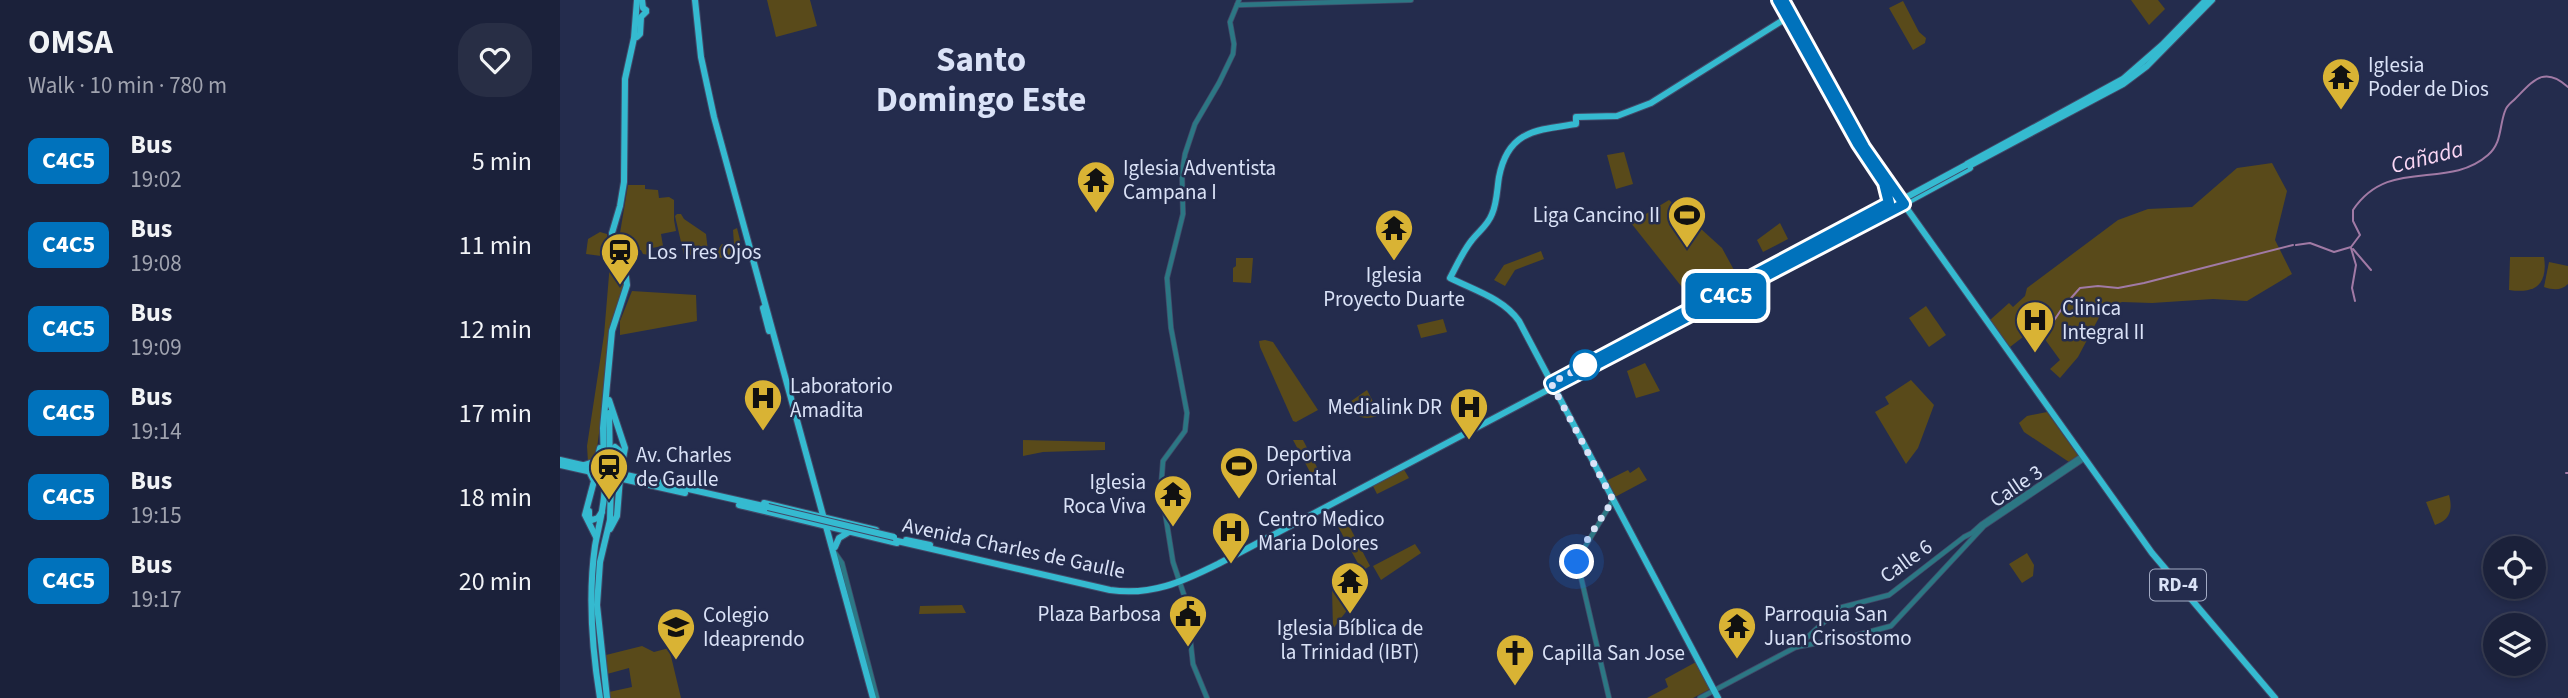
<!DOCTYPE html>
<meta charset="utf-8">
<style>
body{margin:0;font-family:"Source Sans 3",sans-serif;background:#282e45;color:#f1f3f6;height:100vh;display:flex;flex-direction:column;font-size:26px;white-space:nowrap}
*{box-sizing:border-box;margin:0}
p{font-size:23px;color:#a0a3af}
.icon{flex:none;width:38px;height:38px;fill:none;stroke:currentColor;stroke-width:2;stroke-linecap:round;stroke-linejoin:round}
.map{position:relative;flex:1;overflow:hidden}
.sheet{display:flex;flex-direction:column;background:#1b213a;width:560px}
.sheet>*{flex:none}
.badge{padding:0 14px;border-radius:10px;font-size:24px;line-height:46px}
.tools{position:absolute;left:1923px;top:536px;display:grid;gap:14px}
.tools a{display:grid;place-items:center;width:63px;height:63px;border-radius:50%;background:#1b213a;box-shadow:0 4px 10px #0003,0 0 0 2px #393e54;font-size:35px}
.you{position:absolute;width:35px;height:35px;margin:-18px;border:5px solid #fff;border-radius:50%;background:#1a73e8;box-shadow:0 0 0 10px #1a73e833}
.map>.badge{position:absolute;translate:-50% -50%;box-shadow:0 0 0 4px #fff}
.round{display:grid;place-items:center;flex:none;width:74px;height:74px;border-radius:28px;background:#282e45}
.overview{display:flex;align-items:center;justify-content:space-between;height:119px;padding:0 28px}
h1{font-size:33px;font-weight:700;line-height:52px}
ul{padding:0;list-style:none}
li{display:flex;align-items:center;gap:21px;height:84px;padding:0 28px}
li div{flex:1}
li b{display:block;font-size:26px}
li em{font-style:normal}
li .badge{min-width:77px;font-weight:700;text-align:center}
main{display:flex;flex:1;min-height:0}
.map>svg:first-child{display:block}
</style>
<main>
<section class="sheet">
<div class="overview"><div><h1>OMSA</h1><p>Walk · 10 min · 780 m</p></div><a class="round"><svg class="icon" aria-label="heart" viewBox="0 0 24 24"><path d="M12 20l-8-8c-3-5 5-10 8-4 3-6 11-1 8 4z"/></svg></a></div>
<ul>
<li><span class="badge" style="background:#0072bc;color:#fff">C4C5</span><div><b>Bus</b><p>19:02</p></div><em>5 min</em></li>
<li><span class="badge" style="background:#0072bc;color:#fff">C4C5</span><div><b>Bus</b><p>19:08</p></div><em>11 min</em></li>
<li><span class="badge" style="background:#0072bc;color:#fff">C4C5</span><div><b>Bus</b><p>19:09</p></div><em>12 min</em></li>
<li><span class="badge" style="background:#0072bc;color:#fff">C4C5</span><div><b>Bus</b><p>19:14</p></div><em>17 min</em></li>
<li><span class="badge" style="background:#0072bc;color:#fff">C4C5</span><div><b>Bus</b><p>19:15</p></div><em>18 min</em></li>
<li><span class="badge" style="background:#0072bc;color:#fff">C4C5</span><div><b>Bus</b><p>19:17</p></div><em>20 min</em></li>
</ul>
</section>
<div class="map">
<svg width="2008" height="698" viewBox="0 0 2008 698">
<rect width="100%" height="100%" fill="#242c4d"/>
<!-- green -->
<g fill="#594a1a">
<path d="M 207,0 L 250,0 L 257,26 L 216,37 Z"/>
<path d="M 1571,0 L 1598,0 L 1605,9 L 1589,25 Z"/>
<path d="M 1343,1 L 1359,32 L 1366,38 L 1365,43 L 1353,50 L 1329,8 Z"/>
<path d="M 1064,152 L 1073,184 L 1056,189 L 1047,155 Z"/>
<path d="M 1712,163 L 1727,191 L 1715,240 L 1732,274 L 1687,301 L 1653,299 L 1592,303 L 1562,302 L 1544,308 L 1518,357 L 1500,378 L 1490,369 L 1500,360 L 1476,327 L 1450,347 L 1430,320 L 1449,303 L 1453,307 L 1465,296 L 1467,288 L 1558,220 L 1588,209 L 1632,207 L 1677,168 Z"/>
<path d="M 68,185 L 85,185 L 85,189 L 98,190 L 99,198 L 109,197 L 114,200 L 114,220 L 116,231 L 101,234 L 103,246 L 92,248 L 89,255 L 83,254 L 81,250 L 76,250 L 77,258 L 66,255 L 60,233 Z"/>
<path d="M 1109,200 L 1162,248 L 1181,283 L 1137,306 L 1071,223 Z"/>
<path d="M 117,214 L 121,214 L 124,219 L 146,234 L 148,251 L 142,255 L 124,255 L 115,216 Z"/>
<path d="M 1220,223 L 1228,239 L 1203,252 L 1197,240 Z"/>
<path d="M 177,228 L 183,252 L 164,258 L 145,256 L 157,251 L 162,244 L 174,244 L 173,230 Z"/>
<path d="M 40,232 L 47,234 L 49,257 L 26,254 L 28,239 Z"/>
<path d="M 981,251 L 984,259 L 955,270 L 945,286 L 934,280 L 944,265 Z"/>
<path d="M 1950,257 L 1984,257 C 1988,284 1976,294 1949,290 Z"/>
<path d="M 676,258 L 693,258 L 691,283 L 673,282 L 673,268 L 676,266 Z"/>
<path d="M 57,262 L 60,265 L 64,288 L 54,319 L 36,456 L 28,462 L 27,446 L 44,335 L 50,263 Z"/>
<path d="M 1989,262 L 2008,266 L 2008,284 C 2001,291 1993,290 1984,287 Z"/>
<path d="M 72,291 L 136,295 L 137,321 L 60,335 L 60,321 Z"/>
<path d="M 1366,306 L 1386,335 L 1369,347 L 1349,318 Z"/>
<path d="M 883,319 L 887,332 L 861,338 L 857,325 Z"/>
<path d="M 705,340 L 713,342 L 758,410 L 736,422 L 733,421 L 700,347 L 699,341 Z"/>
<path d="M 1085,363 L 1100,391 L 1076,398 L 1067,371 Z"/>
<path d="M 1351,380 L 1374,405 L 1358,448 L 1346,464 L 1315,412 L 1329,404 L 1325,397 Z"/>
<path d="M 807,390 L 820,415 C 804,421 796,418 787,404 Z"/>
<path d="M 1487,412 L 1519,457 L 1509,462 L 1464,432 L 1459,423 L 1467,416 Z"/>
<path d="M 463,440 L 545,442 L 545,450 L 483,452 L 463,456 Z"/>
<path d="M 733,440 L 743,440 L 765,483 L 758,487 Z"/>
<path d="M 1079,467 L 1087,480 L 1055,497 L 1046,481 L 1068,470 L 1070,473 Z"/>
<path d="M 843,468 L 849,478 L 817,494 L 812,484 Z"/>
<path d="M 1889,495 C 1893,510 1890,520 1875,525 L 1866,502 Z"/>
<path d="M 784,516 L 810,566 L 802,571 L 775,521 Z"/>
<path d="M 855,544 L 861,553 L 821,580 L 813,566 Z"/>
<path d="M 1467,553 L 1474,565 L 1473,576 L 1462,583 L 1449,564 Z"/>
<path d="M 802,573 C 805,578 806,579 805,585 C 805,588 778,622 773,629 L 772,589 L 784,582 L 791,594 L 793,593 L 788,581 Z"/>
<path d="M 402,605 L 406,613 L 359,614 L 360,606 Z"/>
<path d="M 82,646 L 94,652 L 109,648 L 121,698 L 51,698 L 49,692 L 72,687 L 69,668 L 47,674 L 46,655 Z"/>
<path d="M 1136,662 L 1150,689 L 1133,698 L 1087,698 L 1108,687 L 1105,679 Z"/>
</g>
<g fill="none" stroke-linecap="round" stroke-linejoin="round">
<!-- stream -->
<g stroke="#a17aa5" stroke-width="2">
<path d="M 1736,245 L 1750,243 L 1774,252 L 1791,247 L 1800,235 L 1793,221 L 1793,210 C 1829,156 1887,191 1928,155 C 1942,143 1939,127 1945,111 C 1947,105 1951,103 1955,99 C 1973,81 1984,65 2008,87"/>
<path d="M 1791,248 L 1796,265 L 1792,288 L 1795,301"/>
<path d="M 1793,249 L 1811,270"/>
<path d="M 1489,328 L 1503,307 L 1520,288 L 1538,286 L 1558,288 L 1584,283 L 1733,245"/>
<path d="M 2006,473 L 2008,473"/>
</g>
<!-- minor casing -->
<g stroke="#414968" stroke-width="6">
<g id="minor">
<path d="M 677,5 L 851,0"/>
<path d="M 275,553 L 282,563 L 317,698"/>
<path d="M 1237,647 L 1279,608 L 1329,595 L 1404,537 L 1412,533 L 1422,524 L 1522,456"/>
<path d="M 647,698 L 633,664 L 626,601 L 613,562 L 601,487 L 603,461 L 625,431 L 627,413 L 611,328 L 607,278 L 623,214 L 622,173 L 625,154 L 635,124 L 659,83 L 673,54 L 674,44 L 670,22 L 679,0"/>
<path d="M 1049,698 L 1017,560 L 1053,500"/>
<path d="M 1140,698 L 1236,647 L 1286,638 L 1331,626 L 1424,526 L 1525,458"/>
</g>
</g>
<!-- major casing -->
<g stroke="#414968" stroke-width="8">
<g id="major">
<path d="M 82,0 L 83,8 L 86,10"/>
<path d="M 135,0 L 141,57 L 154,117 L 313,698"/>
<path d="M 1223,0 L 1318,168 L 1592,553 L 1715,698"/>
<path d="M 77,37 L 80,34 L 81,17 L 86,12"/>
<path d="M 1407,164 L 1563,79 L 1602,45 L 1646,0"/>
<path d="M 1407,167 L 1563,84 L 1587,66 L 1652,0"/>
<path d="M 1323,207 L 1330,201 L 1324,183"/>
<path d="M 1281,238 L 1410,168"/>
<path d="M 1232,256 L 1279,233"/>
<path d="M 203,308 L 209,331"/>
<path d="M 49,400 L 65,448 L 60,474"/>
<path d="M 49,413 L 50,467"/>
<path d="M 50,452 L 55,447 L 60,451 L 56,473"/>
<path d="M 0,460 L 208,507"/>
<path d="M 0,465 L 125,493"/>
<path d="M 24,465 L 37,461 L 40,448"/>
<path d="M 44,467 L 43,428 L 52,331 L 67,285 L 66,277 L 54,249 L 52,233 L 60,206 L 64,182 L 65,79 L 74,38 L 77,0"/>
<path d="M 30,473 L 34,481 L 25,515 L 36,537"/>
<path d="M 204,503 L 316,530"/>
<path d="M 179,505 L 337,543"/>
<path d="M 29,511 L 29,517 L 32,520 L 38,518 L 42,512"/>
<path d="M 50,529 L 57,516 L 60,478"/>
<path d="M 333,540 L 550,590 C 591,596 622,582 658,564 L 1283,234"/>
<path d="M 346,540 L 370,545"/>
<path d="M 275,547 L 279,538 L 289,532"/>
<path d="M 40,698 C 32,649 28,596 35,546 C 39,524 45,505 45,482"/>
<path d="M 47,698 L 37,605 L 40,562 L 50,520 L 51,482"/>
<path d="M 1158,698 L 959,321 C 944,299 914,290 890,278 C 897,265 903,251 912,240 C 919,231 928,225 932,214 C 937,203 937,189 939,177 C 948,130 977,130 1016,124 L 1016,117 L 1057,116 L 1091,103 L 1228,17"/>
</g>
</g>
<!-- minor -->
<use href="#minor" stroke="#2c7784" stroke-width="4.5"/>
<!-- major -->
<use href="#major" stroke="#35bad0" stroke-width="6"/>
<!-- major-bridge casing -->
<g stroke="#414968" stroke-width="8" stroke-linecap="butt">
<g id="major-bridge">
<path d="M 1282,232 L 1406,165"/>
<path d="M 44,467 L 45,482"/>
<path d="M 50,467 L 51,482"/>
<path d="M 208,507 L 334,537"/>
</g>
</g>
<!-- major-bridge -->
<use href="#major-bridge" stroke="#35bad0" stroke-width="6"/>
</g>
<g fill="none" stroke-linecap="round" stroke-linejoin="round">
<!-- line casing -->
<g stroke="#fff" stroke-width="16">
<path id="line" d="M 1218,0 L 1298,144 L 1324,183 L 1329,203 L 991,383 L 993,387 L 1344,204 L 1304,147 L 1223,0"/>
</g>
<!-- line -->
<use href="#line" stroke="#0072bc" stroke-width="10"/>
<!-- walk -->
<path stroke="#dae2f7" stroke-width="7" stroke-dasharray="0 12.6" d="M 1017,562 L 1020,551 L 1053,500 L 991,383 L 1030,363 L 1025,365"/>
</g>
<!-- icons -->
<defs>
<g id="temple-pin" transform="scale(2.0125)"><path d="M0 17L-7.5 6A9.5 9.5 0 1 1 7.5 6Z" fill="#d9b334" stroke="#242c4d"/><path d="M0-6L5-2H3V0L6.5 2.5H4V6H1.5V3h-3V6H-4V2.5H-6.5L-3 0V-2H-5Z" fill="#111"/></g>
<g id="stadium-pin" transform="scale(2.0125)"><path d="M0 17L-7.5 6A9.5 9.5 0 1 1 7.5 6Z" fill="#d9b334" stroke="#242c4d"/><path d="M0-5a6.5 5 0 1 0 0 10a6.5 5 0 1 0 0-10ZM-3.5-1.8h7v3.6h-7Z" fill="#111"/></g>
<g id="station-pin" transform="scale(2.0125)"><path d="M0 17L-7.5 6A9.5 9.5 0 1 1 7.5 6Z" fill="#d9b334" stroke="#242c4d"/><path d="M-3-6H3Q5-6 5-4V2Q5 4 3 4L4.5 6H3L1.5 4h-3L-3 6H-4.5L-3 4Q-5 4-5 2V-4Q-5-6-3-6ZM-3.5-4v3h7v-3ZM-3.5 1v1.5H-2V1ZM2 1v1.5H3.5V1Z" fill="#111"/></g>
<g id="hospital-pin" transform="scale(2.0125)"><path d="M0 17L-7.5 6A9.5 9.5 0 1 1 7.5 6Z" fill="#d9b334" stroke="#242c4d"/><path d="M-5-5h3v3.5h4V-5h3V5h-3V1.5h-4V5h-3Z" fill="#111"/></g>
<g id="civic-pin" transform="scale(2.0125)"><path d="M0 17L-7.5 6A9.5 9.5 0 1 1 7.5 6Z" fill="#d9b334" stroke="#242c4d"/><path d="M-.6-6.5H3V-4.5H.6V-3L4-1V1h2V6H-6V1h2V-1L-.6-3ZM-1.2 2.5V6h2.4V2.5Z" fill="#111"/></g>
<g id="university-pin" transform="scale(2.0125)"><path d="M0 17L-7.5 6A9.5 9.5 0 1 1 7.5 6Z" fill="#d9b334" stroke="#242c4d"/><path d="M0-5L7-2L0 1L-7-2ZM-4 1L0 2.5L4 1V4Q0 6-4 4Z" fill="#111"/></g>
<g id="church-pin" transform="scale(2.0125)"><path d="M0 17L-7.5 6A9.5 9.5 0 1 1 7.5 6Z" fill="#d9b334" stroke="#242c4d"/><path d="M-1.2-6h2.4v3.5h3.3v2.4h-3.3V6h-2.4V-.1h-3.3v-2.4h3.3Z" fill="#111"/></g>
</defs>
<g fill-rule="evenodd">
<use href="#temple-pin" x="1781" y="77"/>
<use href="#temple-pin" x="536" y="180"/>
<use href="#stadium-pin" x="1127" y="215"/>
<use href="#temple-pin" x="834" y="228"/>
<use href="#station-pin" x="60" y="252"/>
<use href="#hospital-pin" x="1475" y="320"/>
<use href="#hospital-pin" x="203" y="398"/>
<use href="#hospital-pin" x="909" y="407"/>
<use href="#stadium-pin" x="679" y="466"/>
<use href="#station-pin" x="49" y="467"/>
<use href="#temple-pin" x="613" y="494"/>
<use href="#hospital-pin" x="671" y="531"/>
<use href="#temple-pin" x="790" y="581"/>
<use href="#civic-pin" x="628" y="614"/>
<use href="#temple-pin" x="1177" y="626"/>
<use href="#university-pin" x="116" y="627"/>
<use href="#church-pin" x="955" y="653"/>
</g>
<!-- markers -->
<circle fill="#fff" stroke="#0072bc" stroke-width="3.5" cx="1025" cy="365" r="14"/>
<g text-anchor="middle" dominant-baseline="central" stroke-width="5" stroke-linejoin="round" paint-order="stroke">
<!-- shield labels -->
<rect fill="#242c4d" stroke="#a3abc4" stroke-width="2" x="1590" y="569.5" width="56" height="31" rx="5"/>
<g font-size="19" font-weight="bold" fill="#dae2f7">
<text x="1618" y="585">RD-4</text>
</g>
<!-- poi labels -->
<g font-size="21" fill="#dae2f7" stroke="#242c4d" text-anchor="start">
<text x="1808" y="65">Iglesia<tspan x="1808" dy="24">Poder de Dios</tspan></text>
<text x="563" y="168">Iglesia Adventista<tspan x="563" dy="24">Campana I</tspan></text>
<text x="1100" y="215" text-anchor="end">Liga Cancino II</text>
<text x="87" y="252">Los Tres Ojos</text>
<text x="834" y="275" text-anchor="middle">Iglesia<tspan x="834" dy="24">Proyecto Duarte</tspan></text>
<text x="1502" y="308">Clinica<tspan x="1502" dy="24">Integral II</tspan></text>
<text x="230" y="386">Laboratorio<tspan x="230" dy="24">Amadita</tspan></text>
<text x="882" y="407" text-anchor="end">Medialink DR</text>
<text x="706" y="454">Deportiva<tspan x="706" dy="24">Oriental</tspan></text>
<text x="76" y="455">Av. Charles<tspan x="76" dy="24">de Gaulle</tspan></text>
<text x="586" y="482" text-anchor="end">Iglesia<tspan x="586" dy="24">Roca Viva</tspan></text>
<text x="698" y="519">Centro Medico<tspan x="698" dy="24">Maria Dolores</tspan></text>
<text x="601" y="614" text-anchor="end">Plaza Barbosa</text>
<text x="1204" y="614">Parroquia San<tspan x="1204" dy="24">Juan Crisostomo</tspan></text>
<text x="143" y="615">Colegio<tspan x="143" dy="24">Ideaprendo</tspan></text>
<text x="790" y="628" text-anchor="middle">Iglesia Bíblica de<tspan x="790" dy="24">la Trinidad (IBT)</tspan></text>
<text x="982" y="653">Capilla San Jose</text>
</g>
<!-- street labels -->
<g font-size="21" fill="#dae2f7" stroke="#242c4d">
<text transform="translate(1456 486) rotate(-34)">Calle 3</text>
<text transform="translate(454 548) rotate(12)">Avenida Charles de Gaulle</text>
<text transform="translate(1346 561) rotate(-36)">Calle 6</text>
</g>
<!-- water labels -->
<g font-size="23" font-style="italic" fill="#fad6f4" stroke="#242c4d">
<text transform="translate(1867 157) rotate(-14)">Cañada</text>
</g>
<!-- town labels -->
<g font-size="35" font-weight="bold" fill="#dae2f7" stroke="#242c4d">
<text x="421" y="60">Santo<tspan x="421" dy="40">Domingo Este</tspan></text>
</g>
</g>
</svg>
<div class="tools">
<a><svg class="icon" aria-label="locate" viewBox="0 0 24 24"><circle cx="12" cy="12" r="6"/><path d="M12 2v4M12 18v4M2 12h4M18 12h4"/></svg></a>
<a><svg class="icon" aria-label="layers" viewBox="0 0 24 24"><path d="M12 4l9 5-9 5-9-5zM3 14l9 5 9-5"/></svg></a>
</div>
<div class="you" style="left:1017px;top:562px"></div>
<b class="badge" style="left:1166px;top:296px;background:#0072bc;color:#fff">C4C5</b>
</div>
</main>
